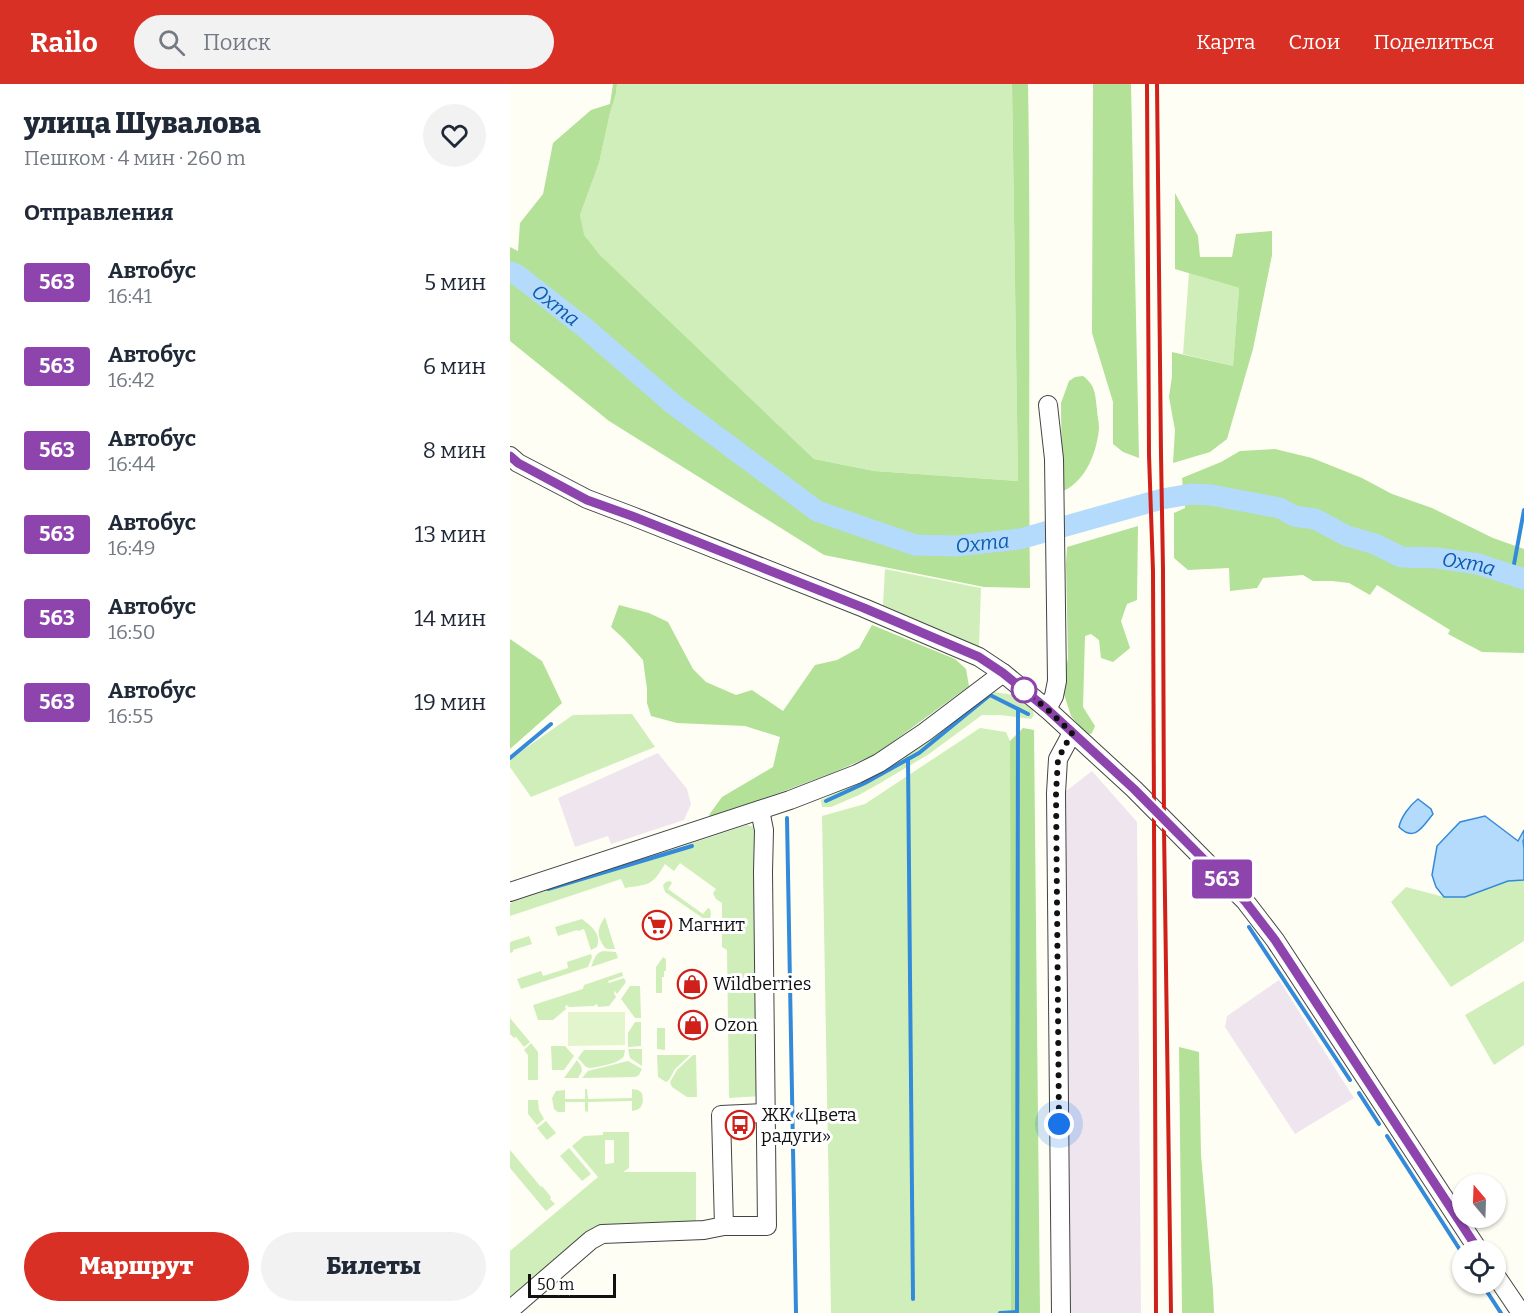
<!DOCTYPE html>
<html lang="ru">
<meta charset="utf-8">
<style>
body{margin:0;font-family:Bitter,serif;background:#f2f2f3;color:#1f2937;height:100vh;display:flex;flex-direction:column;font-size:22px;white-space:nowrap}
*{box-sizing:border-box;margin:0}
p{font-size:20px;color:#747a83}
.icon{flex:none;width:33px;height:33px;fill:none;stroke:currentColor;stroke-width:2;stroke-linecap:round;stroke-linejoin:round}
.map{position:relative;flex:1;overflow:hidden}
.sheet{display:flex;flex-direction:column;background:#fff;width:510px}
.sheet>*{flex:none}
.badge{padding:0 12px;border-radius:4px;font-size:21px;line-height:39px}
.needle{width:39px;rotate:341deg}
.controls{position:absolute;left:942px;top:1090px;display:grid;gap:12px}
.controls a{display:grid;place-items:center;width:54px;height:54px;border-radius:50%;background:#fff;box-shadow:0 2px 4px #0004;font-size:30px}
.scale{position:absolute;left:18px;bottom:15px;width:88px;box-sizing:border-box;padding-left:6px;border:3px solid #111;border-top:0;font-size:16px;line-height:21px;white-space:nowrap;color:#111;-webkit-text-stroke:4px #fff;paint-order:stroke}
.you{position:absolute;width:30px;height:30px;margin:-15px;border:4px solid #fff;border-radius:50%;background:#1a73e8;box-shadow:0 0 0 9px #1a73e833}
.map>.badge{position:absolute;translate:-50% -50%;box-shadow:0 0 0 3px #fff}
h2{padding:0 24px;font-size:22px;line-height:54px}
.round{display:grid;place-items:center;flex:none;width:63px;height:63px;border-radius:32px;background:#f2f2f3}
.summary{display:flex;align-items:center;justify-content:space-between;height:102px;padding:0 24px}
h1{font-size:28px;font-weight:800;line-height:45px}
.action{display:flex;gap:12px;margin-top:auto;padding:12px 24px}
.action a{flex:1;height:69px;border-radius:36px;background:#d93025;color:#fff;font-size:24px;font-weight:800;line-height:69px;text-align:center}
.action a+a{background:#f2f2f3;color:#1f2937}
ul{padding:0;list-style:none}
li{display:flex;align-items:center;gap:18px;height:84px;padding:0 24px}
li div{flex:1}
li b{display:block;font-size:22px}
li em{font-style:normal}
li .badge{min-width:66px;font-weight:700;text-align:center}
header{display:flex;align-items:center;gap:36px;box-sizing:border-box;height:84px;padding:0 30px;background:#d93025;color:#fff}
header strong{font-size:28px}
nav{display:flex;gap:33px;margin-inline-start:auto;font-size:21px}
.search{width:420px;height:54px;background:#f2f2f3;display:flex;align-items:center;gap:15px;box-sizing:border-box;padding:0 21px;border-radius:33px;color:#747a83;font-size:22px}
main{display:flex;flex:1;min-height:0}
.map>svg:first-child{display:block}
</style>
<header>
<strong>Railo</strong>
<div class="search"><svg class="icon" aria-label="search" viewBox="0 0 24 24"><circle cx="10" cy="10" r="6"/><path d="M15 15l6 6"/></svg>Поиск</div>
<nav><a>Карта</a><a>Слои</a><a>Поделиться</a></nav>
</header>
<main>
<section class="sheet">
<div class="summary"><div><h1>улица Шувалова</h1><p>Пешком · 4 мин · 260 m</p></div><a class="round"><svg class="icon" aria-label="heart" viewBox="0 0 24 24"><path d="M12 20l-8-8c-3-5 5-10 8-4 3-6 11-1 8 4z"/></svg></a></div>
<h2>Отправления</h2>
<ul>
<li><span class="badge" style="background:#8e44ad;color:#fff">563</span><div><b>Автобус</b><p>16:41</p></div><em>5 мин</em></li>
<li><span class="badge" style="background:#8e44ad;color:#fff">563</span><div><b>Автобус</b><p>16:42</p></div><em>6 мин</em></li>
<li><span class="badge" style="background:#8e44ad;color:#fff">563</span><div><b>Автобус</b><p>16:44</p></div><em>8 мин</em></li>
<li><span class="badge" style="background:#8e44ad;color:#fff">563</span><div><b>Автобус</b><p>16:49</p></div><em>13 мин</em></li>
<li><span class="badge" style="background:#8e44ad;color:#fff">563</span><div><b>Автобус</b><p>16:50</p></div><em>14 мин</em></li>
<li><span class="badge" style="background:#8e44ad;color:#fff">563</span><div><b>Автобус</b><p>16:55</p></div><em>19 мин</em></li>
</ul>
<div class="action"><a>Маршрут</a><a>Билеты</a></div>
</section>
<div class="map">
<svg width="1014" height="1229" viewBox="0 0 1014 1229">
<rect width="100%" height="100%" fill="#fffef4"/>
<!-- industrial -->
<g fill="#efe5ef">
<path d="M 148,669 L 177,705 L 181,720 L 174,736 L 101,760 L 98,752 L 65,763 L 48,714 Z"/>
<path d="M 582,687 L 627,738 L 631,1229 L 558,1229 L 551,711 Z"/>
<path d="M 769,896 L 844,1014 L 785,1050 L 715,943 L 717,932 Z"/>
</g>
<!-- green -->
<g fill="#d0eeb9" fill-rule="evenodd">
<path d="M 107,0 L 502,0 L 508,397 L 364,387 L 304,375 L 89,170 L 73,151 L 70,131 L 89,79 L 100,29 L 106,10 Z"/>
<path d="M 679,189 L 729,204 L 723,282 L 673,270 Z"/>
<path d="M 375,485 L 471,504 L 469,563 L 373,521 Z"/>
<path d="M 478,607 L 509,612 L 521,620 L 524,631 L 521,635 L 490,631 L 472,631 L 419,670 L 372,698 L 349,711 L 321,723 L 312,723 L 311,716 L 369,688 Z"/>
<path d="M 122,630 L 145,663 L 21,713 L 0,683 L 0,675 L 63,631 Z"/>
<path d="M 470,644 L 496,648 L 500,657 L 501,1229 L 321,1229 L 312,732 L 355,720 Z"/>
<path d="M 237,741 L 244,743 L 247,748 L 252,1012 L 219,1014 L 217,866 L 212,863 L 212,819 L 206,815 L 203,809 L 206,805 L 170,779 L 164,787 L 155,780 C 151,786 146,796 139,799 C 136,801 121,803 115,804 L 111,795 L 0,832 L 0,820 L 2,818 Z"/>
<path d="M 1014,796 L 1014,857 L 941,903 L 881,818 L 896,803 L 934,813 L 955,813 L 998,797 Z"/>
<path d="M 160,797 L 162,799 L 158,805 L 193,830 L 198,824 L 200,825 L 201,830 L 200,834 L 194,835 L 155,808 L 153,801 L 156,798 Z"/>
<path d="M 95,833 L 105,865 L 98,865 L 95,864 C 86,851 87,845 95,833 Z"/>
<path d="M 72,835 C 81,842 92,850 87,863 L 81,866 L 74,845 L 68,847 L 67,846 L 48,852 L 45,843 Z"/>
<path d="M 19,852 L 22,860 L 3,866 L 3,868 L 0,869 L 0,858 Z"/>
<path d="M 93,867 L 106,868 L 108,874 L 81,883 C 84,876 85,869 93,867 Z"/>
<path d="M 81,870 L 82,873 L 78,883 L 11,905 L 7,895 L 31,887 L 33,892 L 58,884 L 57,878 Z"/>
<path d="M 153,873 L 156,875 L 156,887 L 154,887 L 154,893 L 152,893 L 152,909 L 146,909 L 146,883 Z"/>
<path d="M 112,888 L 113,892 L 98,897 L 99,899 L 114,894 L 116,898 L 107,910 L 105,907 L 104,909 L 106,913 L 99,922 L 88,923 L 87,920 L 85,921 L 84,922 L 59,923 L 57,921 L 55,923 L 56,925 L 43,936 L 28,936 L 23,921 L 73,905 L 74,901 Z"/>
<path d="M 1014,897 L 1014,961 L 984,981 L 955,931 Z"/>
<path d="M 120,902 L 130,902 L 131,934 L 125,934 L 111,915 Z"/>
<path d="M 0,934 L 20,958 L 14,963 L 6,953 L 4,954 L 0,950 Z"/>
<path d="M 125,938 L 131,938 L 131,962 L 118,963 L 118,949 Z"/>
<path d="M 147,944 L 155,944 L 155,966 L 147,965 Z"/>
<path d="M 21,959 L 28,968 L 28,996 L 18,996 L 18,971 L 14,966 Z"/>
<path d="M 41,962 L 55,962 L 64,972 L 54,986 L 42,986 Z"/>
<path d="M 118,965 L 132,965 L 132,982 L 120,974 Z"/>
<path d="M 74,966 L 115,966 C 114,970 115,973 111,975 C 105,980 87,983 80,984 L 76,983 L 68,974 Z"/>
<path d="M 147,971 L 180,971 L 165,985 L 159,996 L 156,998 L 148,993 Z"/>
<path d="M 183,971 L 186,971 L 187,1013 L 177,1013 L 162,1003 L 160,998 L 167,986 Z"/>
<path d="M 67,976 L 71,982 L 72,987 L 68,994 L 54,994 Z"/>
<path d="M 118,977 L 132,985 L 129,991 L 125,993 L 72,994 L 78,987 Z"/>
<path d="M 75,1005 L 77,1005 L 78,1015 L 122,1014 L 122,1005 L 128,1006 L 132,1009 C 134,1018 133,1026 122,1027 L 122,1017 L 78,1018 L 78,1028 L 75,1027 L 75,1018 L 55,1018 L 55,1028 L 48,1028 L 44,1025 L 42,1014 L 46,1007 L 55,1006 L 55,1015 L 75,1015 Z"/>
<path d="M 18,1016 L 28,1016 L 29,1026 L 34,1035 L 27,1041 L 18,1030 Z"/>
<path d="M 36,1037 L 46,1049 L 37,1056 L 27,1044 Z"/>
<path d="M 93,1048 L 119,1048 L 119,1084 L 113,1088 L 186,1088 L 186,1142 L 93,1144 L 0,1219 L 0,1167 L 88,1093 L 62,1062 L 74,1052 L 93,1051 ZM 95,1056 L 104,1056 L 104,1079 L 95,1080 Z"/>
<path d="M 0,1064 L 0,1066 L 31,1103 L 32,1102 L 41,1113 L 40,1115 L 45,1120 L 36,1127 L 0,1084 Z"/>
<path d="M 59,1064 L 81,1090 L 72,1097 L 50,1072 Z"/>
</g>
<!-- forest -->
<g fill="#b2e197">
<path d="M 103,0 L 107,0 L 106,10 L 100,29 L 89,79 L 70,131 L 74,151 L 89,170 L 304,375 L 364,387 L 508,397 L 502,0 L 518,0 C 521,168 518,336 520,504 L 474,503 L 314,471 L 99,337 L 0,257 L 0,163 L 8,167 L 10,139 L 33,110 L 43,59 L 81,26 L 100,20 Z"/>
<path d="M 583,0 L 621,0 L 629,374 L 613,368 L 603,360 L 603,318 L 582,249 Z"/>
<path d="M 665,109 L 688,152 L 690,173 L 722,173 L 726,150 L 762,147 L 762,171 L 743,265 L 717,355 L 700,368 L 663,379 L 665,346 L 659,313 L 662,292 L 662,268 L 723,282 L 729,204 L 665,185 Z"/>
<path d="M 573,292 C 586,302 585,310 587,325 C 587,331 589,338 589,344 C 587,368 576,397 553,407 L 552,403 L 551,319 L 559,297 L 565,293 Z"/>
<path d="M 765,365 L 802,374 L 852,394 L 882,410 L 922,424 L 983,454 L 1014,465 L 1014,569 L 972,568 L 938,550 L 940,546 L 867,501 L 860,511 L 839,499 L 822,497 L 803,497 L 793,491 L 753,494 L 747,504 L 720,507 L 719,484 L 678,486 L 664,474 L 664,429 L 675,424 L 672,394 L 711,378 L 730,367 Z"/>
<path d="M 628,442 L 627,516 L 617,520 L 611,537 L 620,564 L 603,578 L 591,574 L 589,556 L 581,550 L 575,552 L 573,623 L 585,642 L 582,649 L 577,651 L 561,632 L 552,604 L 558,574 L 556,480 L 557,463 Z"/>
<path d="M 109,521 L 139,529 L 158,538 L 183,585 L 196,598 L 226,611 L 242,606 L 273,627 L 305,581 L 327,576 L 349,564 L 362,541 L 445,575 L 456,585 L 459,602 L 366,670 L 322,689 L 202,734 L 199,731 L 212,713 L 263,683 L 270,653 L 235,642 L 167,639 L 141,632 L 137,619 L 137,605 L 133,576 L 114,555 L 101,543 Z"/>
<path d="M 0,555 L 32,577 L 52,619 L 0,665 Z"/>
<path d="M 513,644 L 524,646 L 530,1229 L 501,1229 L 500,657 Z"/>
<path d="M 669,963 L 689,968 L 691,1071 L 703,1206 L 704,1229 L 672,1229 Z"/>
</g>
<!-- pitch -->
<path fill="#e3f5cc" d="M 58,928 L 115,928 L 115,961 L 58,962 Z"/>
<!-- water -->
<g fill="#b4dbfc" stroke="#338ada" stroke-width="1.5">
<path d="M 908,715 L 921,725 L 923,730 C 913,742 905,759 889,743 C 891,733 900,721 908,715 Z"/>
<path d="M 975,732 L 1008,757 L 1014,746 L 1014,755 L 1013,757 L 1014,764 L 1014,796 L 998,797 L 955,813 L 934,813 L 926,803 L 922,791 L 927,762 L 950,738 Z"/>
</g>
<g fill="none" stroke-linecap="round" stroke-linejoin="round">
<!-- stream -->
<g stroke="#338ada" stroke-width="4">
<path d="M 1002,491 L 1014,426"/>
<path d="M 0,674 L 41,640"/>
<path d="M 398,675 L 403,1215"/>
<path d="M 316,717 L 355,699 L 409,669 L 480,611 L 518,630"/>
<path d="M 277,734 L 286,1229"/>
<path d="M 38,805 L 182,762"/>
<path d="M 739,843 L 840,996"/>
<path d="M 849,1009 L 869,1040"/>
<path d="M 877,1052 L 952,1169"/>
<path d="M 972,1200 L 991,1229"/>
<path d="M 490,1229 L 507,1228"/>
<path d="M 507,1229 L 508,625"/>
</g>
<!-- river -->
<path stroke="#b4dbfc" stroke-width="21" id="s1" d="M 0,188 L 6,190 L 74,243 L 163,320 L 307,427 L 405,461 L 446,462 L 510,455 L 652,415 L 681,410 L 701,411 L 770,424 L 784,432 L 805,435 L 837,452 L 865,460 L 891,473 L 927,474 L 968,480 L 1014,495"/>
<!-- minor casing -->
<g stroke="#444" stroke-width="20">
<g id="minor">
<path d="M 0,372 L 8,379 L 77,415 L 122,432 L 354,524 L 469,573 L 493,589 L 537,625 L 624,705 L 735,817 L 765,856 L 969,1167"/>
<path d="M 537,625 L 544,612 L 547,597 L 544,375 L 538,321"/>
<path d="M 0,808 L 280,716 L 347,690 L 369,679 L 415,648 L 493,589"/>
<path d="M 214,1142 L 211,1031 L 256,1029"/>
<path d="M 986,1192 L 1011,1229"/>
<path d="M 0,1226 L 81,1156 L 92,1150 L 194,1146 L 214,1142 L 257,1142 L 253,788 L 254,746 L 250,726"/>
<path d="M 551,1229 L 546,709 L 548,675 L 562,649"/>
</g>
</g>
<!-- minor -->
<use href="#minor" stroke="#fff" stroke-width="18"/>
<!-- rail -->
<g stroke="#cf201a" stroke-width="4">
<path d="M 637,0 L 639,371 L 643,487 L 646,1229"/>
<path d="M 647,0 L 651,370 L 653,485 L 654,745 L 661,1229"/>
</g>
</g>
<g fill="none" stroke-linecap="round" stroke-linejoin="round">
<!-- line casing -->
<g stroke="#fff" stroke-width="14">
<path id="line" d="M 0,372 L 8,379 L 77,416 L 122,432 L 354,524 L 469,573 L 493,589 L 537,625 L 624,705 L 735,817 L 765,856 L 969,1167"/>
</g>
<!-- line -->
<use href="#line" stroke="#8e44ad" stroke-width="9"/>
<!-- walk -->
<path stroke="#111" stroke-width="6" stroke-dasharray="0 10.8" d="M 514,606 L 537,625 L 562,649 L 548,675 L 546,709 L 549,1040"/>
</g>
<!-- icons -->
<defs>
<g id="supermarket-ring" transform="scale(1.5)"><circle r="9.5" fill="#fff" stroke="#cf201a" stroke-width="1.5"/><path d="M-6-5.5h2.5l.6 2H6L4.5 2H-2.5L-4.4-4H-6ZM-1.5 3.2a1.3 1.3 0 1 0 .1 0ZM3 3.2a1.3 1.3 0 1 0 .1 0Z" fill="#cf201a"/></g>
<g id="shop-ring" transform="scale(1.5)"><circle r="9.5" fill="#fff" stroke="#cf201a" stroke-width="1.5"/><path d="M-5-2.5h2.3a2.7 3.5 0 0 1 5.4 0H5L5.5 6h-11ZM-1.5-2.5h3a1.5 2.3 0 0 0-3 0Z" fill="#cf201a"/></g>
<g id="bus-ring" transform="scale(1.5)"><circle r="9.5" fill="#fff" stroke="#cf201a" stroke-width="1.5"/><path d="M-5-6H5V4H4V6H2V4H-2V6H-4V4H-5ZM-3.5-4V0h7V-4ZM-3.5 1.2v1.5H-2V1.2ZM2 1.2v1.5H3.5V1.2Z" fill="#cf201a"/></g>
</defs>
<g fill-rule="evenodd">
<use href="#supermarket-ring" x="147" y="841"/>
<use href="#shop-ring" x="182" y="900"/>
<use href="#shop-ring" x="183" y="941"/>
<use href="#bus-ring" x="230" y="1041"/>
</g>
<!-- markers -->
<circle fill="#fff" stroke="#8e44ad" stroke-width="3" cx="514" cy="606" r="12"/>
<g text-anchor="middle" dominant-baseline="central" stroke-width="6" stroke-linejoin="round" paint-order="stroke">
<!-- poi labels -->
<g font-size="18" fill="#111" stroke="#fff" text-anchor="start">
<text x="168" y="841">Магнит</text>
<text x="203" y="900">Wildberries</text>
<text x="204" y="941">Ozon</text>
<text x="251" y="1031">ЖК «Цвета<tspan x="251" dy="21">радуги»</tspan></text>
</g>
<!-- water labels -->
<g font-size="20" font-style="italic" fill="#0c5bb0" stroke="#fff">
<text stroke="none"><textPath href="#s1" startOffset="57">Охта</textPath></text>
<text stroke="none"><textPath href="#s1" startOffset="561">Охта</textPath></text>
<text stroke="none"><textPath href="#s1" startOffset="1066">Охта</textPath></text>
</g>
</g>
</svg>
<div class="controls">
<a><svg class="needle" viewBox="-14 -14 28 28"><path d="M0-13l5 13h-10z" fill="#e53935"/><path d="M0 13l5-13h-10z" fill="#747a83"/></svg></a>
<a><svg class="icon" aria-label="locate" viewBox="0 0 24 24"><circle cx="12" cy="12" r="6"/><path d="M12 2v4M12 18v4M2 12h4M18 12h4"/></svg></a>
</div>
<div class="scale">50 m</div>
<div class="you" style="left:549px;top:1040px"></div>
<b class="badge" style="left:712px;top:795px;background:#8e44ad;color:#fff">563</b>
</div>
</main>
